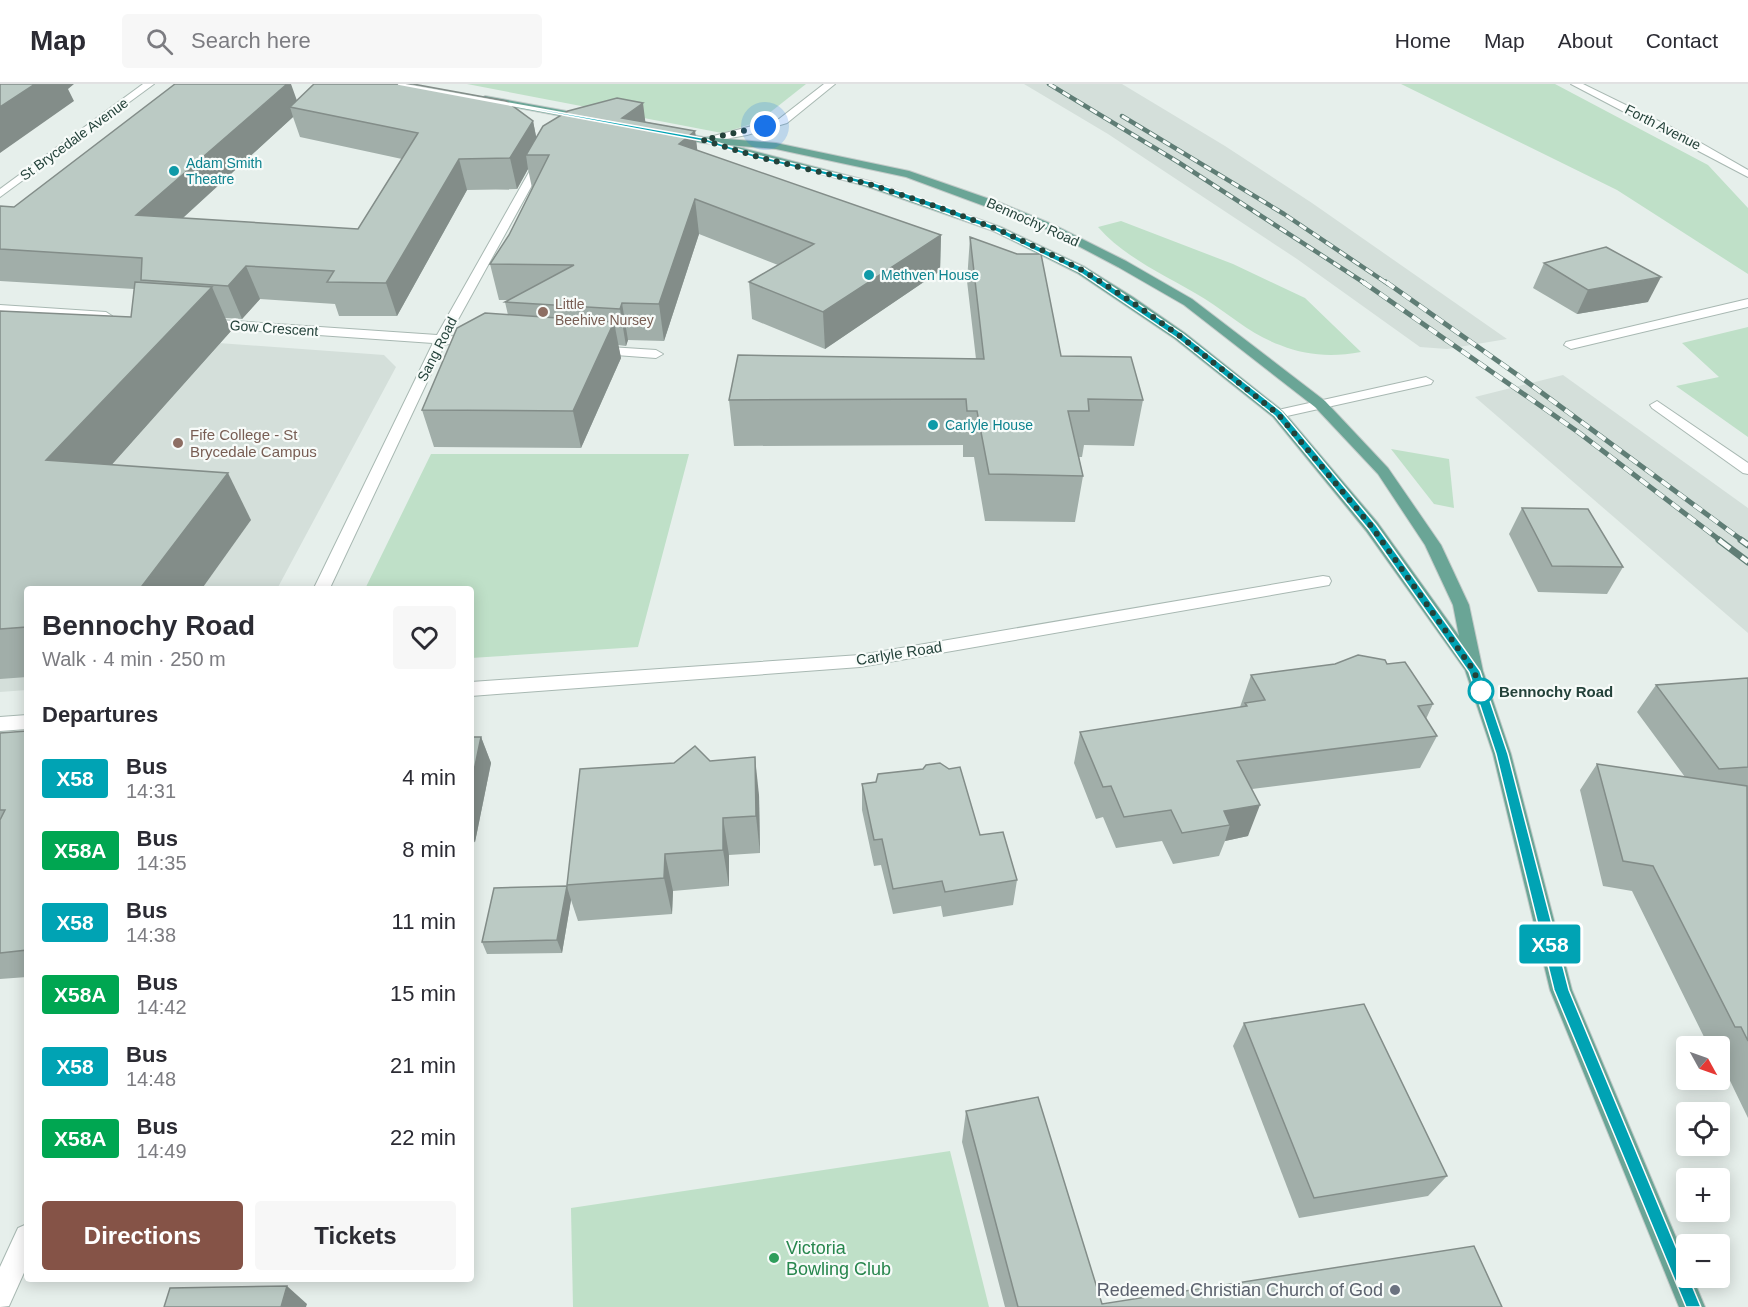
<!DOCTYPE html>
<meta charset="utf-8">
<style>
body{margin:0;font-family:Helvetica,sans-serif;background:#f7f7f7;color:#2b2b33;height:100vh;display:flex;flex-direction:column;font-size:22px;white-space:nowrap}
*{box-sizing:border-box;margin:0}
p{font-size:20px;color:#7c7c81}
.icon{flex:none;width:33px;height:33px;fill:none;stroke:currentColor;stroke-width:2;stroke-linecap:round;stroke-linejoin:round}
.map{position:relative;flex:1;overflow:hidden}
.details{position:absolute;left:24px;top:502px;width:450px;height:696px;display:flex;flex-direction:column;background:#fff;border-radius:6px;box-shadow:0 3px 15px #0003}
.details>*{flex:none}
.badge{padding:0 12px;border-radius:4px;font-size:21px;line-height:39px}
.needle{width:39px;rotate:130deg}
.tools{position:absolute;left:1676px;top:952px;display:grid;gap:12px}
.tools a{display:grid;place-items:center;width:54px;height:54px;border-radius:6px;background:#fff;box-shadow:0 3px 15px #0003;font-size:30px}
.you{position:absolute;width:30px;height:30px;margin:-15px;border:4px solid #fff;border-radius:50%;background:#1a73e8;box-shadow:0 0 0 9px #1a73e833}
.map>.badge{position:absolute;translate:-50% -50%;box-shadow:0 0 0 3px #fff}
h2{padding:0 18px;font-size:22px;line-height:54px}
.round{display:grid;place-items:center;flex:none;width:63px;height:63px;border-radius:6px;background:#f7f7f7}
.summary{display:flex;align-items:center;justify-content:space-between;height:102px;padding:0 18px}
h1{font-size:28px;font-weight:800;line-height:45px}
.primary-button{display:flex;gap:12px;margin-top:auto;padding:12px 18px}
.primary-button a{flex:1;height:69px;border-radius:6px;background:#855347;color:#fff;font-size:24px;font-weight:800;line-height:69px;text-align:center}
.primary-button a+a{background:#f7f7f7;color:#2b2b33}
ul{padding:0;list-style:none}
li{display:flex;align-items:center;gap:18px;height:72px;padding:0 18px}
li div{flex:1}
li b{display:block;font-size:22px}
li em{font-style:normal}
li .badge{min-width:66px;font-weight:700;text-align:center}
header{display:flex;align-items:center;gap:36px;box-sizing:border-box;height:84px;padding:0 30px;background:#fff;border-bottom:2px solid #e1e1e2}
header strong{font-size:28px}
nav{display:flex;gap:33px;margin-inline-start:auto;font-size:21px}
.search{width:420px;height:54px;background:#f7f7f7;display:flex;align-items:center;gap:15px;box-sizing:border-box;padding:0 21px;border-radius:6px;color:#7c7c81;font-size:22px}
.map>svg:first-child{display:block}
</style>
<header>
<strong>Map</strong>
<div class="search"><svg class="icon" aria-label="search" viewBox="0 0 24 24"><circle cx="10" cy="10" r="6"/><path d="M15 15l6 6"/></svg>Search here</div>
<nav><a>Home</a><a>Map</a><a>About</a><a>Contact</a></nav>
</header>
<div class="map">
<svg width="1748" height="1223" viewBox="0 0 1748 1223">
<rect width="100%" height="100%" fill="#e6efeb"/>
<!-- built -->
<g fill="#d4dfda">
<path d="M 1024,0 L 1122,0 L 1225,62 L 1312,119 L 1507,255 L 1447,265 L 1420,263 L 1297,175 L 1108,50 Z"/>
<path d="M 0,243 L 384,271 L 396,283 L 277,505 L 27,506 L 27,606 L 0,608 Z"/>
<path d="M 1563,291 L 1748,424 L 1748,549 L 1475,313 Z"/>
</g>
<!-- green -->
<g fill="#bfe0c8">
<path d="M 467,0 L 806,0 L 758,38 L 722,49 Z"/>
<path d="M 1401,0 L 1555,0 L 1708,81 L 1748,124 L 1748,190 L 1617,106 Z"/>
<path d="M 1121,137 L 1233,180 L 1305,214 L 1361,268 C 1333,273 1307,272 1280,261 C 1252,251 1230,231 1205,215 C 1168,192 1127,176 1098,143 Z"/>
<path d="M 1748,243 L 1748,353 L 1676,302 L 1719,293 L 1682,259 Z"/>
<path d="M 1391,365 L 1449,375 L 1454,424 L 1434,420 Z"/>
<path d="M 431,370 L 689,370 L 638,563 L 471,574 L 471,506 L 365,505 Z"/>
<path d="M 950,1067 L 989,1223 L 573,1223 L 571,1124 Z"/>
</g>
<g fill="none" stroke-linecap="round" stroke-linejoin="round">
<!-- minor casing -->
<g stroke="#a8b8b2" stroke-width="2">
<g id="minor">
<path d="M 143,0 L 154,0 L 0,113 L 0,105 Z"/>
<path d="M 824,0 L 835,0 L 787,39 L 747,51 L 703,59 L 698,56 L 779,35 Z"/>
<path d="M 1571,0 L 1583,0 L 1687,51 L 1748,86 L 1748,93 Z"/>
<path d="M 542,71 L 547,74 L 449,252 L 477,254 L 484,258 L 477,262 L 445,260 L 329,506 L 313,506 L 433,259 L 205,243 L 199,239 L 205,235 L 437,251 L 537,74 Z"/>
<path d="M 1748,215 L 1748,223 L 1571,265 L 1564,261 L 1566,258 Z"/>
<path d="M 0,221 L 106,228 L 112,232 L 106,236 L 0,229 Z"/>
<path d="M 594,262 L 656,266 L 663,270 L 656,274 L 589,269 L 587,266 Z"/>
<path d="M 1426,293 L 1433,297 L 1431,300 L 1278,334 L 1271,330 L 1278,326 Z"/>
<path d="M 1657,317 L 1748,379 L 1748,390 L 1743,389 L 1652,324 L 1650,321 Z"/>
<path d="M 1323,492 L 1329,493 L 1331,497 L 1329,501 L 860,583 L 471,612 L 471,598 L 860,571 Z"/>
<path d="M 27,631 L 27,645 L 0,647 L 0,633 Z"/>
<path d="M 27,1140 L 27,1182 L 9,1222 L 0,1223 L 0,1183 L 18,1144 Z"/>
</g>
</g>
<!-- major casing -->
<g stroke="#c2cac8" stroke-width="2">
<g id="major">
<path d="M 485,12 L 588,31 L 593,34 L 588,37 L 482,17 L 480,15 Z"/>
<path d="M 674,47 L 703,53 L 776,59 L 909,87 L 1001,119 L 1052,140 L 1126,177 L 1192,215 L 1325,317 L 1388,384 L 1441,461 L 1469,521 L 1483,587 L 1511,670 L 1572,906 L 1686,1177 L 1686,1194 L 1693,1194 L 1705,1223 L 1679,1223 L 1550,906 L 1493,670 L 1465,586 L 1366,447 L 1273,333 L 1175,255 L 1077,189 L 993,147 L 865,102 L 729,65 L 734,62 L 873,98 L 1001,143 L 1085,183 L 1133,213 L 1185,249 L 1283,327 L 1378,439 L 1459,552 L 1453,521 L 1425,461 L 1378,390 L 1315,323 L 1184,221 L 1118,183 L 1044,144 L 906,93 L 776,65 L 703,59 L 670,52 L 670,48 Z"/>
</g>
</g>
<!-- minor -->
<use href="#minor" fill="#fff" fill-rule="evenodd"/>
<!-- major -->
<use href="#major" fill="#6aa596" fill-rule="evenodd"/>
<!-- rail-far2 casing -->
<g stroke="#5f7d75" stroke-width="4.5">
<g id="rail-far2">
<path d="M 1049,0 L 1178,78 L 1366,200"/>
<path d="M 1122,32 L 1284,130 L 1388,200"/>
</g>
</g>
<!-- rail-far1 casing -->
<g stroke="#5f7d75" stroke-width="5">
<g id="rail-far1">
<path d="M 1363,198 L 1578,348 L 1721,457"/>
<path d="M 1386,198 L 1519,292 L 1743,457"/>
</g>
</g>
<!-- rail casing -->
<g stroke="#5f7d75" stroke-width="7">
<g id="rail">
<path d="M 1719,456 L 1748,478"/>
<path d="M 1741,456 L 1748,461"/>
</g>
</g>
<!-- rail-far2 -->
<use href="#rail-far2" stroke="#f7fbf9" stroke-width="3" stroke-dasharray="8" stroke-linecap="butt"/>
<!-- rail-far1 -->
<use href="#rail-far1" stroke="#f7fbf9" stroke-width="4" stroke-dasharray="10" stroke-linecap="butt"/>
<!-- rail -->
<use href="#rail" stroke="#f7fbf9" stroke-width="4.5" stroke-dasharray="14" stroke-linecap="butt"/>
</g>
<!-- wall -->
<g fill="#a1aea9" fill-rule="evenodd">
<path d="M 297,16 L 533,37 L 536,53 L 646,38 L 695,47 L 697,67 L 941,151 L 940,187 L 825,265 L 752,235 L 749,198 L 778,181 L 699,150 L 664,257 L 628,256 L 626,262 L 618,261 L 621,274 L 581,364 L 434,363 L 422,326 L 508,231 L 505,218 L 508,216 L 499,216 L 490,180 L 509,151 L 532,104 L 528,85 L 517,105 L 467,106 L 397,232 L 339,232 L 335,220 L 260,215 L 242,235 L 225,234 L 231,247 L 112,380 L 251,436 L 27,506 L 27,593 L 0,595 L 0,227 L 131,233 L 134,205 L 0,197 L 0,122 L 14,123 ZM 293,33 L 300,53 L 402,75 L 358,145 L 183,134 Z"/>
<path d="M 970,153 L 1061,272 L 1143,316 L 1134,362 L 1084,361 L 1082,373 L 1079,373 L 1083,392 L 1075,438 L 985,437 L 974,373 L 963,373 L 963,361 L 734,362 L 729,316 L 976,275 L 967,197 Z"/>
<path d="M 1544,179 L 1648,218 L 1577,230 L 1533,204 Z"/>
<path d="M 1522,424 L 1623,483 L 1607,510 L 1538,508 L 1509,450 Z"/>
<path d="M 1387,580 L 1433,620 L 1426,635 L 1437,652 L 1420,684 L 1252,705 L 1248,752 L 1225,757 L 1219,772 L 1173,780 L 1162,757 L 1116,764 L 1103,733 L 1096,735 L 1074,679 L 1080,648 L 1240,623 L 1251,591 Z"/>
<path d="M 1748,595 L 1748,1034 L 1719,974 L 1719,963 L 1709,963 L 1632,807 L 1603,802 L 1580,706 L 1597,680 L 1685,693 L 1637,628 L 1656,601 Z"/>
<path d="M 27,647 L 27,893 L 0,895 L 0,649 Z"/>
<path d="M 471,653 L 481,653 L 491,679 L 475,758 L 471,759 Z"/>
<path d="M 710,677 L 759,711 L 760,769 L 729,771 L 729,802 L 673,807 L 672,830 L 578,837 L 571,816 L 562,869 L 487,870 L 482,858 L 567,802 L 567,801 Z"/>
<path d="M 862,700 L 980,751 L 1017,796 L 1013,821 L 943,833 L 941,822 L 893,830 L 881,781 L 874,782 L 862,726 Z"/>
<path d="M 1244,939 L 1447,1092 L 1428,1112 L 1299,1134 L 1233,962 Z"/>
<path d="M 966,1027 L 1102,1220 L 1502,1223 L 1005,1223 L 962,1058 Z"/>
</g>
<!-- shaded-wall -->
<g fill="#838d89">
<path d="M 35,0 L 74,0 L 68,5 L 74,17 L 0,69 L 0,23 Z"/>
<path d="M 287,0 L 291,0 L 300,25 L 290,23 L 293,33 L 151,163 L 136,131 Z"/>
<path d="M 643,19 L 647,51 L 622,34 Z"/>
<path d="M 533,37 L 539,67 L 526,71 L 528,85 L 517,105 L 510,74 Z"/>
<path d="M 695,47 L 699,80 L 679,60 Z"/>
<path d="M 459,75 L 467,106 L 397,232 L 386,199 Z"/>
<path d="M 695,115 L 699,150 L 664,257 L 659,220 Z"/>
<path d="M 941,151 L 940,187 L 825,265 L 823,228 Z"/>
<path d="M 246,182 L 260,215 L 242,235 L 228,202 Z"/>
<path d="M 1661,193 L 1648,218 L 1577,230 L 1588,206 Z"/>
<path d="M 212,203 L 231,247 L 75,422 L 46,376 Z"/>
<path d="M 622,219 L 628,256 L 626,262 L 620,225 Z"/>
<path d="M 614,238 L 621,274 L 581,364 L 573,327 Z"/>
<path d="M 228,389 L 251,436 L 201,506 L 139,506 Z"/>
<path d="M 481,653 L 491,679 L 475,758 L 471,750 L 471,701 Z"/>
<path d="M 755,673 L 759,711 L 760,769 L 756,732 Z"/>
<path d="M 1260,721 L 1248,752 L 1225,757 L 1230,741 L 1224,727 Z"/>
<path d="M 723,734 L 729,771 L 729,802 L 723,766 Z"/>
<path d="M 665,770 L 673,807 L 672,830 L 664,794 Z"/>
<path d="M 567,803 L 571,816 L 562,869 L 557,856 Z"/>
<path d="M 287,1202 L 307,1220 L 306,1223 L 281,1223 Z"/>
</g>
<!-- building -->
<g fill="#bbcac4" stroke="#838d89" stroke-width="1.5">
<path d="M 0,0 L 35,0 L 0,23 Z"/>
<path d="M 175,0 L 287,0 L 136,131 L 358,145 L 418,49 L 290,23 L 314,0 L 413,0 L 506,17 L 533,37 L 510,74 L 459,75 L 386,199 L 327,198 L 334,187 L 246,182 L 228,202 L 141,196 L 142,174 L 0,165 L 0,122 L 14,123 Z"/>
<path d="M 617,14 L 643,19 L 622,34 L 695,47 L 679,60 L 941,151 L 823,228 L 749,198 L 814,160 L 695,115 L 659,220 L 622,219 L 620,225 L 505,218 L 574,181 L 490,180 L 509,151 L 549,71 L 526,71 L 543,42 L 568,27 Z"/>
<path d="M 970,153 L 1017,170 L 1041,170 L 1061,272 L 1131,273 L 1143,316 L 1088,315 L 1089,327 L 1068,327 L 1083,392 L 989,390 L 977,327 L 967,327 L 966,315 L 729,316 L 738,271 L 984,275 Z"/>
<path d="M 1606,163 L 1661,193 L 1588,206 L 1544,179 Z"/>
<path d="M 135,198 L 212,203 L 46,376 L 228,389 L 139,506 L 27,506 L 27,543 L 0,545 L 0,227 L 131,233 Z"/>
<path d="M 485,229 L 614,238 L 573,327 L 422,326 L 457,244 Z"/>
<path d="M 1522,424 L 1588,425 L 1623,483 L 1552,482 Z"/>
<path d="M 1358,571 L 1385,576 L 1387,580 L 1405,578 L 1433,620 L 1418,622 L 1437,652 L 1237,677 L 1260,721 L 1224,727 L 1230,741 L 1182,749 L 1171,726 L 1124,733 L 1111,702 L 1103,703 L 1080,648 L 1247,622 L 1245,619 L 1265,616 L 1251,591 L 1335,580 Z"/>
<path d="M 1748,594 L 1748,683 L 1719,685 L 1656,601 Z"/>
<path d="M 27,647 L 27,866 L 0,869 L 0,736 L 5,726 L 0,726 L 0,649 Z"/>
<path d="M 471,653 L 481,653 L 471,701 Z"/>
<path d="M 695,662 L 710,677 L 755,673 L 756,732 L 723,734 L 723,766 L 665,770 L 664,794 L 567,801 L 580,685 L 674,679 Z"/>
<path d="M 940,679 L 949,685 L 960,683 L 980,751 L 1003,748 L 1017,796 L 945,808 L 942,797 L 893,805 L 882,755 L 874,756 L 862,700 L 876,698 L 878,690 L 923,685 L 926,681 Z"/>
<path d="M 1597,680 L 1747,702 L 1748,957 L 1741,943 L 1735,943 L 1653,782 L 1623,777 Z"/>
<path d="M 567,802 L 557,856 L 482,858 L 494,804 Z"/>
<path d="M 1364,920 L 1447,1092 L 1314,1114 L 1244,939 Z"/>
<path d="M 1038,1013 L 1102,1220 L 1474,1162 L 1502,1223 L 1018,1223 L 966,1027 Z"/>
<path d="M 287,1202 L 281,1223 L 164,1223 L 170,1204 Z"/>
</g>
<!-- line -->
<path fill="#00a3b4" stroke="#fff" stroke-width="1.5" d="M 398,0 L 401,0 L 703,54 L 760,72 L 872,98 L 941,121 L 1000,144 L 1084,184 L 1183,250 L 1282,328 L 1376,441 L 1480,587 L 1508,670 L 1569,906 L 1701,1223 L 1686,1223 L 1554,906 L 1496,670 L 1469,588 L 1369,446 L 1275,332 L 1177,254 L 1079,188 L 995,147 L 935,125 L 867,101 L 755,74 L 702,57 Z"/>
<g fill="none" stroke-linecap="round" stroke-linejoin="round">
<!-- walk -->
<path stroke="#24423a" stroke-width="6" stroke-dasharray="0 10.8" d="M 765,42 L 703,56 L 758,73 L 869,100 L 938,123 L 997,145 L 1042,166 L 1082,186 L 1129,216 L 1180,252 L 1278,330 L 1372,443 L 1474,587 L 1481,607"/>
</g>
<!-- markers -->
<g fill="#0f9aa8" stroke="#f7fbf9" stroke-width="2">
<circle cx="174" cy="87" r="6"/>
<circle cx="869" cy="191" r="6"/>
<circle cx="933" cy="341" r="6"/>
</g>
<g fill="#8d6e63" stroke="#f7fbf9" stroke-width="2">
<circle cx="543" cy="228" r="6"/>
<circle cx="178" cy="359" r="6"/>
</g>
<circle fill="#fff" stroke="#00a3b4" stroke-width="3" cx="1481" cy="607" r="12"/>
<circle fill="#2e9e5b" stroke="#f7fbf9" stroke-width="2" cx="774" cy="1174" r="6"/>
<circle fill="#6b7280" stroke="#f7fbf9" stroke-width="2" cx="1395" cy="1206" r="6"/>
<g text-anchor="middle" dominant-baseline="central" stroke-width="4.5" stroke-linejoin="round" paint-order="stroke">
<!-- far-street labels -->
<g font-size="14" fill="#24423a" stroke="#f7fbf9">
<text transform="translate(1663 43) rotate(27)">Forth Avenue</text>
<text transform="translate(74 55) rotate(-36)">St Brycedale Avenue</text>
<text transform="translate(1033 138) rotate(24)">Bennochy Road</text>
<text transform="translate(274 244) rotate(4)">Gow Crescent</text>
<text transform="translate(437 265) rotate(-63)">Sang Road</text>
</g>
<!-- far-culture labels -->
<g font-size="14" fill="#0d838f" stroke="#f7fbf9" text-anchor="start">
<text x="186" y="79">Adam Smith<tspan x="186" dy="16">Theatre</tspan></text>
<text x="881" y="191">Methven House</text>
<text x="945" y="341">Carlyle House</text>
</g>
<!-- far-education labels -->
<g font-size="14" fill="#785e54" stroke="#f7fbf9" text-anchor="start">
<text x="555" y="220">Little<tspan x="555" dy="16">Beehive Nursey</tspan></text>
</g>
<!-- education labels -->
<g font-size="15" fill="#785e54" stroke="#f7fbf9" text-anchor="start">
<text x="190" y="350">Fife College - St<tspan x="190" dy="17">Brycedale Campus</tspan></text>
</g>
<!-- street labels -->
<g font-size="15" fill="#24423a" stroke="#f7fbf9">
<text transform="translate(899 569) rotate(-9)">Carlyle Road</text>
</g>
<!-- stop labels -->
<g font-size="15" font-weight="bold" fill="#24423a" stroke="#f7fbf9" text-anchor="start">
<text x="1499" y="607">Bennochy Road</text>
</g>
<!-- near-leisure labels -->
<g font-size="18" fill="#27864d" stroke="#f7fbf9" text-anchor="start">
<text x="786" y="1164">Victoria<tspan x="786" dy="21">Bowling Club</tspan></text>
</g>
<!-- near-worship labels -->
<g font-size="18" fill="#5b616d" stroke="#f7fbf9" text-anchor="end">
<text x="1383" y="1206">Redeemed Christian Church of God</text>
</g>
</g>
</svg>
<div class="tools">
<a><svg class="needle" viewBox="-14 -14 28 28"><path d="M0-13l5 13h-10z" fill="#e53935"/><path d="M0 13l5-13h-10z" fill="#7c7c81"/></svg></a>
<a><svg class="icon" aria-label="locate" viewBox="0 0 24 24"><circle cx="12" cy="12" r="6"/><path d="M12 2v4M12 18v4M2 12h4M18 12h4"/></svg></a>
<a>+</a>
<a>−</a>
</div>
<div class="you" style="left:765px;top:42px"></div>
<b class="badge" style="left:1550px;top:860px;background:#00a3b4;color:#fff">X58</b>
<section class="details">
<div class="summary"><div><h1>Bennochy Road</h1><p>Walk · 4 min · 250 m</p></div><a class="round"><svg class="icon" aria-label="heart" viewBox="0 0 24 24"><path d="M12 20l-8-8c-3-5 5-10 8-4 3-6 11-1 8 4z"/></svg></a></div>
<h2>Departures</h2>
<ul>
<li><span class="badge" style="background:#00a3b4;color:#fff">X58</span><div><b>Bus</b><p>14:31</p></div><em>4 min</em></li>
<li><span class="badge" style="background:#00a651;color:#fff">X58A</span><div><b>Bus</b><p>14:35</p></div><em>8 min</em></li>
<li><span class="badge" style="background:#00a3b4;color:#fff">X58</span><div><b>Bus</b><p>14:38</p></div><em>11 min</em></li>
<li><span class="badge" style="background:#00a651;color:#fff">X58A</span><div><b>Bus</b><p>14:42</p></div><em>15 min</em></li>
<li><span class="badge" style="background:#00a3b4;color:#fff">X58</span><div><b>Bus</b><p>14:48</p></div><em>21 min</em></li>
<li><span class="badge" style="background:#00a651;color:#fff">X58A</span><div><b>Bus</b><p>14:49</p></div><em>22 min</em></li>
</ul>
<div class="primary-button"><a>Directions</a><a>Tickets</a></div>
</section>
</div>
